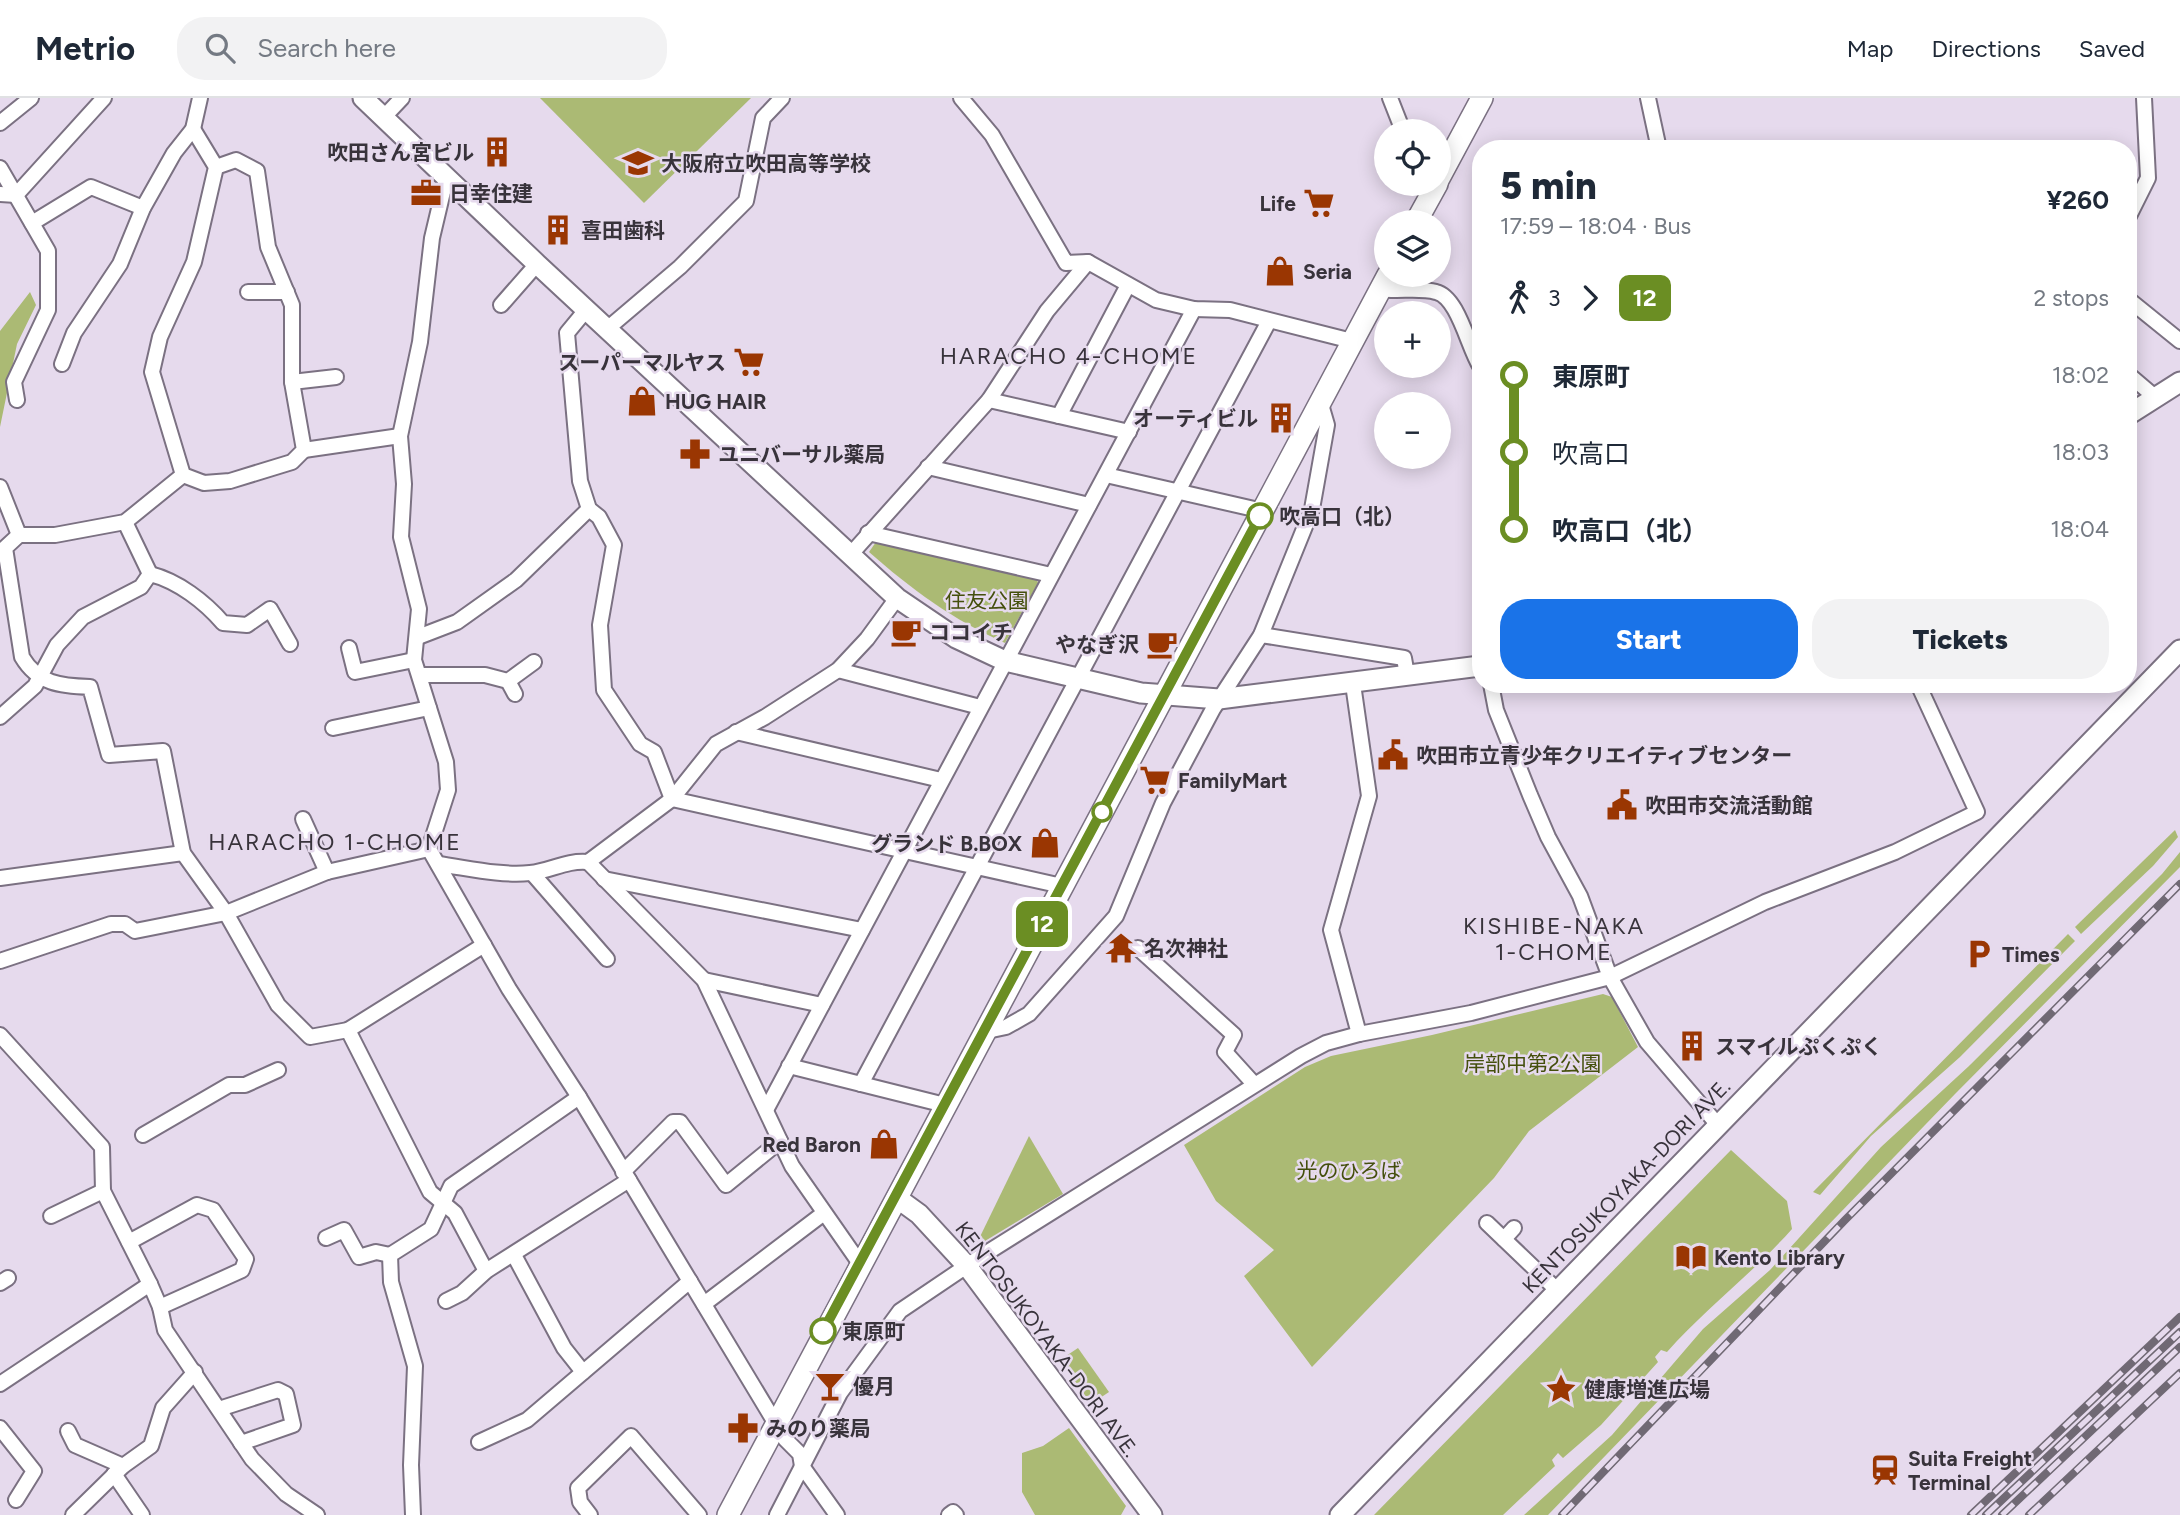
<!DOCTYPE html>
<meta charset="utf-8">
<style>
body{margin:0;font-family:Figtree,"Noto Sans JP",sans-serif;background:#f2f2f3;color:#1f2937;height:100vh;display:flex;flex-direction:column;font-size:26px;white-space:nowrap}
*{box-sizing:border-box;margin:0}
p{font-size:23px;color:#747a83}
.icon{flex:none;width:38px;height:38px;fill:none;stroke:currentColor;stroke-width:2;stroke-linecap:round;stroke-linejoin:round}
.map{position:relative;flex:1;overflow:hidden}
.details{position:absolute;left:1472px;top:42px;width:665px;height:553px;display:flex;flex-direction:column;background:#fff;border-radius:28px;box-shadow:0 4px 18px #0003}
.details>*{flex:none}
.badge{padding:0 14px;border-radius:10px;font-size:24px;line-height:46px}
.buttons{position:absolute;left:1374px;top:21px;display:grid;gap:14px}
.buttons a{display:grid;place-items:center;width:77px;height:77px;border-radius:50%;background:#fff;box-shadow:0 4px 18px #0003;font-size:35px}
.map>.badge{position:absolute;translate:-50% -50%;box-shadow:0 0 0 4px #fff}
.legs{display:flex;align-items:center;gap:10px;height:77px;padding:0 28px;font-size:23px}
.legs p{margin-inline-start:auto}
.headline{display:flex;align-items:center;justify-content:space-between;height:119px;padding:0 28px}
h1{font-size:38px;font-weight:800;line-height:52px}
.button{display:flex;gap:14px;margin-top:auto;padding:14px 28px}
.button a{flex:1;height:80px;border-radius:28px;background:#1a73e8;color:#fff;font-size:28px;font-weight:800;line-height:80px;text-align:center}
.button a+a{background:#f2f2f3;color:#1f2937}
ul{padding:0 28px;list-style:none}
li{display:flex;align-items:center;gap:24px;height:77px;font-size:26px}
li i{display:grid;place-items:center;width:10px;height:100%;margin:0 9px;background:currentColor}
li i::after{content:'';width:18px;height:18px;margin:-9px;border:5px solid;border-radius:50%;background:#fff}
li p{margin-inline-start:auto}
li:first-child i{background:linear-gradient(#0000 50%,currentColor 0)}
li:last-child i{background:linear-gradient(currentColor 50%,#0000 0)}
header{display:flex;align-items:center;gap:42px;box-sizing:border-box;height:98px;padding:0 35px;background:#fff;border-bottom:2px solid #e0e1e3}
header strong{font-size:33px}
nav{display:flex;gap:38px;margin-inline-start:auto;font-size:24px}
.search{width:490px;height:63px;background:#f2f2f3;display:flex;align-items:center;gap:18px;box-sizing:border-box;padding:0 24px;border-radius:28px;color:#747a83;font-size:26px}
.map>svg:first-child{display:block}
</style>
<header>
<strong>Metrio</strong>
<div class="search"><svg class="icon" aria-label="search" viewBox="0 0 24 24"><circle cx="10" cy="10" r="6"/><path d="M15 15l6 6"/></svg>Search here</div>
<nav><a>Map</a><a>Directions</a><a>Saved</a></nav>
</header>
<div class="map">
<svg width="2180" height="1417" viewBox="0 0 2180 1417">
<rect width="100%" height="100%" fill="#e6daed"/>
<!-- green -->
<g fill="#abba74">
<path d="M 540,0 L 751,0 L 644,105 Z"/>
<path d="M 30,194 L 36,207 L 17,246 L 0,329 L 0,233 Z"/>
<path d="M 876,444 L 1036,479 L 1038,485 L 1005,545 C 953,522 911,491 869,454 Z"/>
<path d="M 2175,732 L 2178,739 L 2153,768 L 2081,836 L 2075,829 Z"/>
<path d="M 2180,754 L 2180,769 L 1955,996 L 1548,1417 L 1524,1417 L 1612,1337 L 1703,1231 L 1770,1172 L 1881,1049 L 1969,968 L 2162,776 Z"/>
<path d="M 2068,836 L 2075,843 L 1960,959 L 1871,1038 L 1820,1097 L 1813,1094 Z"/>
<path d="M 1603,896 L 1612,899 L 1638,949 L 1529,1033 L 1494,1080 L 1312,1269 L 1244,1178 L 1274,1152 L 1216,1103 L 1184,1047 L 1305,969 L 1331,958 L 1432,937 Z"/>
<path d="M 1029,1038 L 1063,1096 L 975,1149 Z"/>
<path d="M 1731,1052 L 1787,1103 L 1792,1131 C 1753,1175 1706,1210 1667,1254 L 1661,1252 L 1655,1259 L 1658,1264 L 1601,1327 L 1563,1360 L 1558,1355 L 1552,1362 L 1555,1368 L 1503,1417 L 1374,1417 Z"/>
<path d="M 1078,1250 L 1109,1294 L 1091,1306 L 1060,1262 Z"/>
<path d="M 1069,1330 L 1126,1408 L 1121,1417 L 1035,1417 L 1022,1394 L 1022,1355 L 1043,1348 Z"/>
</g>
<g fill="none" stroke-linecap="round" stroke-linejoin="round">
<!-- street casing -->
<g stroke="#7b7182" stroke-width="18">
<g id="street">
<path d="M 961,0 L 992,37 L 1066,165 L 1088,164 L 1156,202 L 1194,211 L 1230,212 L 1352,243"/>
<path d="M 1390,0 L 1403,33"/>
<path d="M 1648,0 L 1659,51"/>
<path d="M 383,20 L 402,0"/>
<path d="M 0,25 L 31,0"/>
<path d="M 193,31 L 216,69 L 194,164 L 160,239 L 152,274 L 183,377 L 204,385 L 230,383 L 292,364 L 304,352 L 292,284 L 292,207 L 268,149 L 257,73 L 236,62 L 216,69"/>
<path d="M 0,70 L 48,153 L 48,212 L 14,284 L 17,302"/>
<path d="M 446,81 L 432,140 L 420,244 L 400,338 L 404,386 L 401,439 L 419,511 L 414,562 L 446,664 L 448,692 L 429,751 L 509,891 L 579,999 L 785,1341 L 800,1356 L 802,1368 L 837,1417"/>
<path d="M 0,96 L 16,97 L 104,0"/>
<path d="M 2128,120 L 2148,80 L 2144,0"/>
<path d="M 32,125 L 91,89 L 143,110"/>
<path d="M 1380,191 C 1398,194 1419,189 1436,194 C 1458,199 1468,249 1480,268"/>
<path d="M 248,194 L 287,194"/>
<path d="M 2128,201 L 2180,243"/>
<path d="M 501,207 L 537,166"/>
<path d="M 586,212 L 567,235 L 580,383 L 589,411 L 599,419 L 614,447 L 600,527 L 604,592 L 640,646 L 654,654 L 672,701 L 1062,788"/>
<path d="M 607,231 L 680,169 L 746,103 L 763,20 L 782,0"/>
<path d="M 62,266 L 74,235 L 120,166 L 143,110 L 174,55 L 193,31 L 200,0"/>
<path d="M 2128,276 L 2155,299"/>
<path d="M 292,284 L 336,279"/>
<path d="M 989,302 L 1129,334"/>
<path d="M 1059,318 L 1128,187"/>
<path d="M 304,352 L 400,338"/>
<path d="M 928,369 L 1089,407"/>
<path d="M 183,377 L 125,424 L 55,437 L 19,437 L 5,450 L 22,559 C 38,586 61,588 90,589 L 109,657 L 163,653 L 183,755 L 226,815 L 278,907 L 310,939 L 348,932 L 430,1094 L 455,1115 L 486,1173"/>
<path d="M 1106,377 L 1263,413"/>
<path d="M 0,389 L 19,437"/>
<path d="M 125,424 L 150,476"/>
<path d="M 868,435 L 1051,477"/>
<path d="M 851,456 L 989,302 L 1047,213 L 1088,164"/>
<path d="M 150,476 C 178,483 205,504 223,525 L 247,527 L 270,511 L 290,546"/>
<path d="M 1261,537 L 1404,560 L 1407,577"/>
<path d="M 418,539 L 457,524 L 516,482 L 589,411"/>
<path d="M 349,550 L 355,574 L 414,562"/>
<path d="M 838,572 L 980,609"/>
<path d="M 420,577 L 485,577 L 508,583 L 534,564"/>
<path d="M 508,583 L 515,596"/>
<path d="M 1353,586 L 1369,698 L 1331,832 L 1359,936"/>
<path d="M 1491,586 L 1496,612 L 1530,697 L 1548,739 L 1580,798 L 1610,879 L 1647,944 L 1718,1027"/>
<path d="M 0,619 L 35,588 L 57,547 L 83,519 L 141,489 L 150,476"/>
<path d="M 333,630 L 429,610"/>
<path d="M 736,634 L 941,682"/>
<path d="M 303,721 L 327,774"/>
<path d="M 588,764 L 704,882 L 792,1068 L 861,1167"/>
<path d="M 438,766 C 468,770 500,778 530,775 C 551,773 566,762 588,764 L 672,701 L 716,646 L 765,619 L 838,572 L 867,541 L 897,500"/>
<path d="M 532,775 L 607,861"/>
<path d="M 0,780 L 183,755"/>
<path d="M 604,781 L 862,832"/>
<path d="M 1138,850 L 1234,937 L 1225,954 L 1254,986"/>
<path d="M 0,863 L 111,826 L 125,826 L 135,833 L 226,815 L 327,774 L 429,751"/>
<path d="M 704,882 L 822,907"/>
<path d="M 348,932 L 484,847"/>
<path d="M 987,933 L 1006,929 L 1029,916 L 1116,818 L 1163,705 L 1213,611 L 1261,537 L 1312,411 L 1327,327 L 1320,303"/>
<path d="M 0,937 L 102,1049 L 103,1093 L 150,1186 L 160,1209 L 165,1232 L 252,1361 L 286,1396 L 317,1417"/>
<path d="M 789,968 L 945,1007"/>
<path d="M 861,986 L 1269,223"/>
<path d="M 766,1012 L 1194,211"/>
<path d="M 143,1037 L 229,987 L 245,987 L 278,972"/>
<path d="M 623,1074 L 673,1024 L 680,1024 L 726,1087 L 780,1043"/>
<path d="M 51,1118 L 103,1093"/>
<path d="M 1487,1125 L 1557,1192"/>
<path d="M 326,1140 L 344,1132 L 359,1159 L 376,1154 L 390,1157"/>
<path d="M 1504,1141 L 1514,1130"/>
<path d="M 129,1144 L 197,1107 L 213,1112 L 246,1161 L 242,1172 L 160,1209"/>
<path d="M 514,1157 L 564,1250 L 583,1274"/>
<path d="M 0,1185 L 8,1180"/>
<path d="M 446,1203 L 462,1195 L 486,1173 L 629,1082"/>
<path d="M 704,1206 L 824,1115"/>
<path d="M 0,1286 L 150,1186"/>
<path d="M 219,1311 L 278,1292 L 286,1296 L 293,1327 L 241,1345"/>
<path d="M 0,1330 L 34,1373 L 16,1402"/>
<path d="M 68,1333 L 75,1347 L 123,1368"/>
<path d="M 479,1344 L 527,1322 L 690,1183"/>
<path d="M 114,1376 L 142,1417"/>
<path d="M 73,1417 L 123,1368 L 151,1348 L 163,1310 L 195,1274"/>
<path d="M 413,1417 L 411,1367 L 415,1268 L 391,1184 L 390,1157 L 431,1131 L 451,1088 L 579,999"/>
<path d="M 590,1417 L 580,1404 L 578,1390 L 631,1338 L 699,1417"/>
<path d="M 777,1417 L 840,1295 L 900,1213 L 977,1161 L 1301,958 L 1326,945 L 1359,936 L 1471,915 L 1610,879 L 1765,804 L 1895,754 L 1977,714 L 1918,586"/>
<path d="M 949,1417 L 953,1414 L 956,1417"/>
</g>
</g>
<!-- secondary casing -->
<g stroke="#7b7182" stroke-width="23">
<g id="secondary">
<path d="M 363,0 L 537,166 L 897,500 L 956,540 L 1005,563 L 1141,595 L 1219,601 L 1480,568"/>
<path d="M 2128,317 L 2180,284"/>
<path d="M 897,1100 L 919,1116 L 967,1168 L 1152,1417"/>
<path d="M 1340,1417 L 2180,552"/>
</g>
</g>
<!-- primary casing -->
<g stroke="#7b7182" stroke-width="24">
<g id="primary">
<path d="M 1438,82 L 1482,0"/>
<path d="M 1416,124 L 1437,86"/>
<path d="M 728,1417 L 1388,177"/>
</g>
</g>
<!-- street -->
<use href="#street" stroke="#fff" stroke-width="14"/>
<!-- secondary -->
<use href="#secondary" stroke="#fff" stroke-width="19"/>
<!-- primary -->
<use href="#primary" stroke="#fff" stroke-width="21"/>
<!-- rail casing -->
<g stroke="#706974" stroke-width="8">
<g id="rail">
<path d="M 1562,1417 L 1845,1122 L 2180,786"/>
<path d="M 1971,1417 L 2180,1219"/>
<path d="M 1986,1417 L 2180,1234"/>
<path d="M 2002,1417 L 2180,1249"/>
<path d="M 2029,1417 L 2180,1275"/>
</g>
</g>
<!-- rail -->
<use href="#rail" stroke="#e6daed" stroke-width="5" stroke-dasharray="16" stroke-linecap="butt"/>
</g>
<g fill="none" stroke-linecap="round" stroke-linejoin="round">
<!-- line-1 casing -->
<g stroke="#fff" stroke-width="16">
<path id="line-1" d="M 823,1233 L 1260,418"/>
</g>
<!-- line-1 -->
<use href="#line-1" stroke="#6b8e23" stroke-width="10"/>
</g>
<!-- icons -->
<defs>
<g id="building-bare" transform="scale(2.415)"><path d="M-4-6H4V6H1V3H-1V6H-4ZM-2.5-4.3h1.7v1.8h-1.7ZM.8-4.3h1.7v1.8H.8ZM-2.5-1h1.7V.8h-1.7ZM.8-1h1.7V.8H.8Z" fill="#9a3602" stroke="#e6daed" stroke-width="2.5" paint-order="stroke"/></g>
<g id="school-bare" transform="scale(2.415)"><path d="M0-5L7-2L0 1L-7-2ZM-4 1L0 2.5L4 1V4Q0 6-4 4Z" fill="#9a3602" stroke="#e6daed" stroke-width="2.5" paint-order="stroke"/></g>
<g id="office-bare" transform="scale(2.415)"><path d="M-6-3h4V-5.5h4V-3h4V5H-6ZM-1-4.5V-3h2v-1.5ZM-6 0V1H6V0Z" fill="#9a3602" stroke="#e6daed" stroke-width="2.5" paint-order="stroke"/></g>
<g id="supermarket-bare" transform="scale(2.415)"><path d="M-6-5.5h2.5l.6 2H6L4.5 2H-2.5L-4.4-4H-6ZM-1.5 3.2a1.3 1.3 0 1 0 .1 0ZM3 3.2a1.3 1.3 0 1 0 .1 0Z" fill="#9a3602" stroke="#e6daed" stroke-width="2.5" paint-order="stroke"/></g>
<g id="shop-bare" transform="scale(2.415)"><path d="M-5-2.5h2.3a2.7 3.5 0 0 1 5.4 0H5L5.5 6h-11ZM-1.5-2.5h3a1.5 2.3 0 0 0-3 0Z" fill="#9a3602" stroke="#e6daed" stroke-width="2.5" paint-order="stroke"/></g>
<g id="pharmacy-bare" transform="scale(2.415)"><path d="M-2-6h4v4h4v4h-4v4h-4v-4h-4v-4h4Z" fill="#9a3602" stroke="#e6daed" stroke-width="2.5" paint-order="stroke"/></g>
<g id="cafe-bare" transform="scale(2.415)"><path d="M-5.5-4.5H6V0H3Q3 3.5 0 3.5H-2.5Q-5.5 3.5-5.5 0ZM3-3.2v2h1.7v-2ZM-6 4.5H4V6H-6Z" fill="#9a3602" stroke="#e6daed" stroke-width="2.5" paint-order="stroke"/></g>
<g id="civic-bare" transform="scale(2.415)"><path d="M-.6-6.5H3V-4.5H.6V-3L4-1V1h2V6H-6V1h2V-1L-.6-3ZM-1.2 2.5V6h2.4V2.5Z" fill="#9a3602" stroke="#e6daed" stroke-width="2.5" paint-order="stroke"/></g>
<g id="temple-bare" transform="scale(2.415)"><path d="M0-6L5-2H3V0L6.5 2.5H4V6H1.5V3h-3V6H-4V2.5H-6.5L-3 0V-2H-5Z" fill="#9a3602" stroke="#e6daed" stroke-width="2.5" paint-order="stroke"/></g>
<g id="parking-bare" transform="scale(2.415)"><path d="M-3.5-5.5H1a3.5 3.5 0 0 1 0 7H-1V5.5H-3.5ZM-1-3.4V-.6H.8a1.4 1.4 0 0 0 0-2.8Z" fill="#9a3602" stroke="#e6daed" stroke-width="2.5" paint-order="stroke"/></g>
<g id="library-bare" transform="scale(2.415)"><path d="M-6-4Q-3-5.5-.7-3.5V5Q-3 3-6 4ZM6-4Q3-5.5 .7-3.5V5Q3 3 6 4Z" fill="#9a3602" stroke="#e6daed" stroke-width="2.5" paint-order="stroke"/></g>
<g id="bar-bare" transform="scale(2.415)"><path d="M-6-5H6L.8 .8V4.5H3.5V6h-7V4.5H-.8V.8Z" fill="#9a3602" stroke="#e6daed" stroke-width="2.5" paint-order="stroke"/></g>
<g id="sight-bare" transform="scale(2.415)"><path d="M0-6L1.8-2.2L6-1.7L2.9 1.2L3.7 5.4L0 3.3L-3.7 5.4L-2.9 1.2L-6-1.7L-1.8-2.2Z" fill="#9a3602" stroke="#e6daed" stroke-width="2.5" paint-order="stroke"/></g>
<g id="station-bare" transform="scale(2.415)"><path d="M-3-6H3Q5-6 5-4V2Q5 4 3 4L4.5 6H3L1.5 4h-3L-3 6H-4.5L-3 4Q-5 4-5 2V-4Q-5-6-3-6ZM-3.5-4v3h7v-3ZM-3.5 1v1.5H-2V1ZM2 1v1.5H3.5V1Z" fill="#9a3602" stroke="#e6daed" stroke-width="2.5" paint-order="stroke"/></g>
</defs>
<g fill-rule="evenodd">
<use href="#building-bare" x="497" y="54"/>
<use href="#school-bare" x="638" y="65"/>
<use href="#office-bare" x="426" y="95"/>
<use href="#supermarket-bare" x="1319" y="105"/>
<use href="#building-bare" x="558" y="132"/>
<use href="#shop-bare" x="1280" y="173"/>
<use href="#supermarket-bare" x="749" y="264"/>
<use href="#shop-bare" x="642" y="303"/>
<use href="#building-bare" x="1281" y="320"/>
<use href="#pharmacy-bare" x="695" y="356"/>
<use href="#cafe-bare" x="906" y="534"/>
<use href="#cafe-bare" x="1162" y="546"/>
<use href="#civic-bare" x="1393" y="657"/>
<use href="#supermarket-bare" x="1155" y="682"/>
<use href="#civic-bare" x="1622" y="707"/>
<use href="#shop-bare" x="1045" y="745"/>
<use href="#temple-bare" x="1121" y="850"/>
<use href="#parking-bare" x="1979" y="856"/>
<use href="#building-bare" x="1692" y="948"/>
<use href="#shop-bare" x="884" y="1046"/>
<use href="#library-bare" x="1691" y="1159"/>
<use href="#bar-bare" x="830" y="1288"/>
<use href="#sight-bare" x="1561" y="1291"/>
<use href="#pharmacy-bare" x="743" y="1330"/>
<use href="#station-bare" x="1885" y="1372"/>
</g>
<!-- markers -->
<g fill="#fff" stroke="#6b8e23" stroke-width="3.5">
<circle cx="1260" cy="418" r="12"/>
<circle cx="1102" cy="714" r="9"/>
<circle cx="823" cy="1233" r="12"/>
</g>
<g text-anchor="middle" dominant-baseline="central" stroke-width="5" stroke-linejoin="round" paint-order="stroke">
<!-- poi labels -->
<g font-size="21" font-weight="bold" fill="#38333b" stroke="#e6daed" text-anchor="start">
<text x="474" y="54" text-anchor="end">吹田さん宮ビル</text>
<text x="661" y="65">大阪府立吹田高等学校</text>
<text x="449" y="95">日幸住建</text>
<text x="1296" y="105" text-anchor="end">Life</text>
<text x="581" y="132">喜田歯科</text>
<text x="1303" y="173">Seria</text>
<text x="726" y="264" text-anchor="end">スーパーマルヤス</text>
<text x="665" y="303">HUG HAIR</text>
<text x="1258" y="320" text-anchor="end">オーティビル</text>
<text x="718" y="356">ユニバーサル薬局</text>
<text x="929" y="534">ココイチ</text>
<text x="1139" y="546" text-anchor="end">やなぎ沢</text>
<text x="1416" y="657">吹田市立青少年クリエイティブセンター</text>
<text x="1178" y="682">FamilyMart</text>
<text x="1645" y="707">吹田市交流活動館</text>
<text x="1022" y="745" text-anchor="end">グランド B.BOX</text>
<text x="1144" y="850">名次神社</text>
<text x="2002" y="856">Times</text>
<text x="1715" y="948">スマイルぷくぷく</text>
<text x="861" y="1046" text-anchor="end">Red Baron</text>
<text x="1714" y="1159">Kento Library</text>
<text x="853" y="1288">優月</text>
<text x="1584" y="1291">健康増進広場</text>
<text x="766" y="1330">みのり薬局</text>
<text x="1908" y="1360">Suita Freight<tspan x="1908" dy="24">Terminal</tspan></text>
</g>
<!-- stop labels -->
<g font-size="21" font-weight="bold" fill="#38333b" stroke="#e6daed" text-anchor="start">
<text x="1279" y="418">吹高口（北）</text>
<text x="842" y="1233">東原町</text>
</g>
<!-- park labels -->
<g font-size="21" fill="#444f0c" stroke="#e6daed">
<text x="987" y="502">住友公園</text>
<text x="1533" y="965">岸部中第2公園</text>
<text x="1349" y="1072">光のひろば</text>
</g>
<!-- street labels -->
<g font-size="21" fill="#38333b" stroke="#e6daed">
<text transform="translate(1626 1088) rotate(-46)">KENTOSUKOYAKA-DORI AVE.</text>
<text transform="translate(1047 1241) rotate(53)">KENTOSUKOYAKA-DORI AVE.</text>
</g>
<!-- neighbourhood labels -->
<g font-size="23" letter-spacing="2" fill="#38333b" stroke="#e6daed">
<text x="1069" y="258">HARACHO 4-CHOME</text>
<text x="335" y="744">HARACHO 1-CHOME</text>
<text x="1554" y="828">KISHIBE-NAKA<tspan x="1554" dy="26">1-CHOME</tspan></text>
</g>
</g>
</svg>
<div class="buttons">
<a><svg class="icon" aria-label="locate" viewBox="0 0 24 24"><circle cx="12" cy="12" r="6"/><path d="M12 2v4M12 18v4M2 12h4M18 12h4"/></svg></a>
<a><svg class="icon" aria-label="layers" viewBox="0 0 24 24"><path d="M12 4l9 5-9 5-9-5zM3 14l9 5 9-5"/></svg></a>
<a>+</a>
<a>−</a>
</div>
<b class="badge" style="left:1042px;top:826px;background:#6b8e23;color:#fff">12</b>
<section class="details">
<div class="headline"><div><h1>5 min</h1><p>17:59 – 18:04 · Bus</p></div><b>¥260</b></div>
<div class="legs"><svg class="icon" aria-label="walk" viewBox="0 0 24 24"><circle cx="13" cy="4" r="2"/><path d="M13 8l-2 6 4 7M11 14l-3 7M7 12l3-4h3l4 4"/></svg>3<svg class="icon" aria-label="forward" viewBox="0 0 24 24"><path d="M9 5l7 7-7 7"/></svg><b class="badge" style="background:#6b8e23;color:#fff">12</b><p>2 stops</p></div>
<ul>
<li><i style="color:#6b8e23"></i><b>東原町</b><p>18:02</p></li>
<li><i style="color:#6b8e23"></i><span>吹高口</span><p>18:03</p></li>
<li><i style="color:#6b8e23"></i><b>吹高口（北）</b><p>18:04</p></li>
</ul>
<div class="button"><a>Start</a><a>Tickets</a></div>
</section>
</div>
